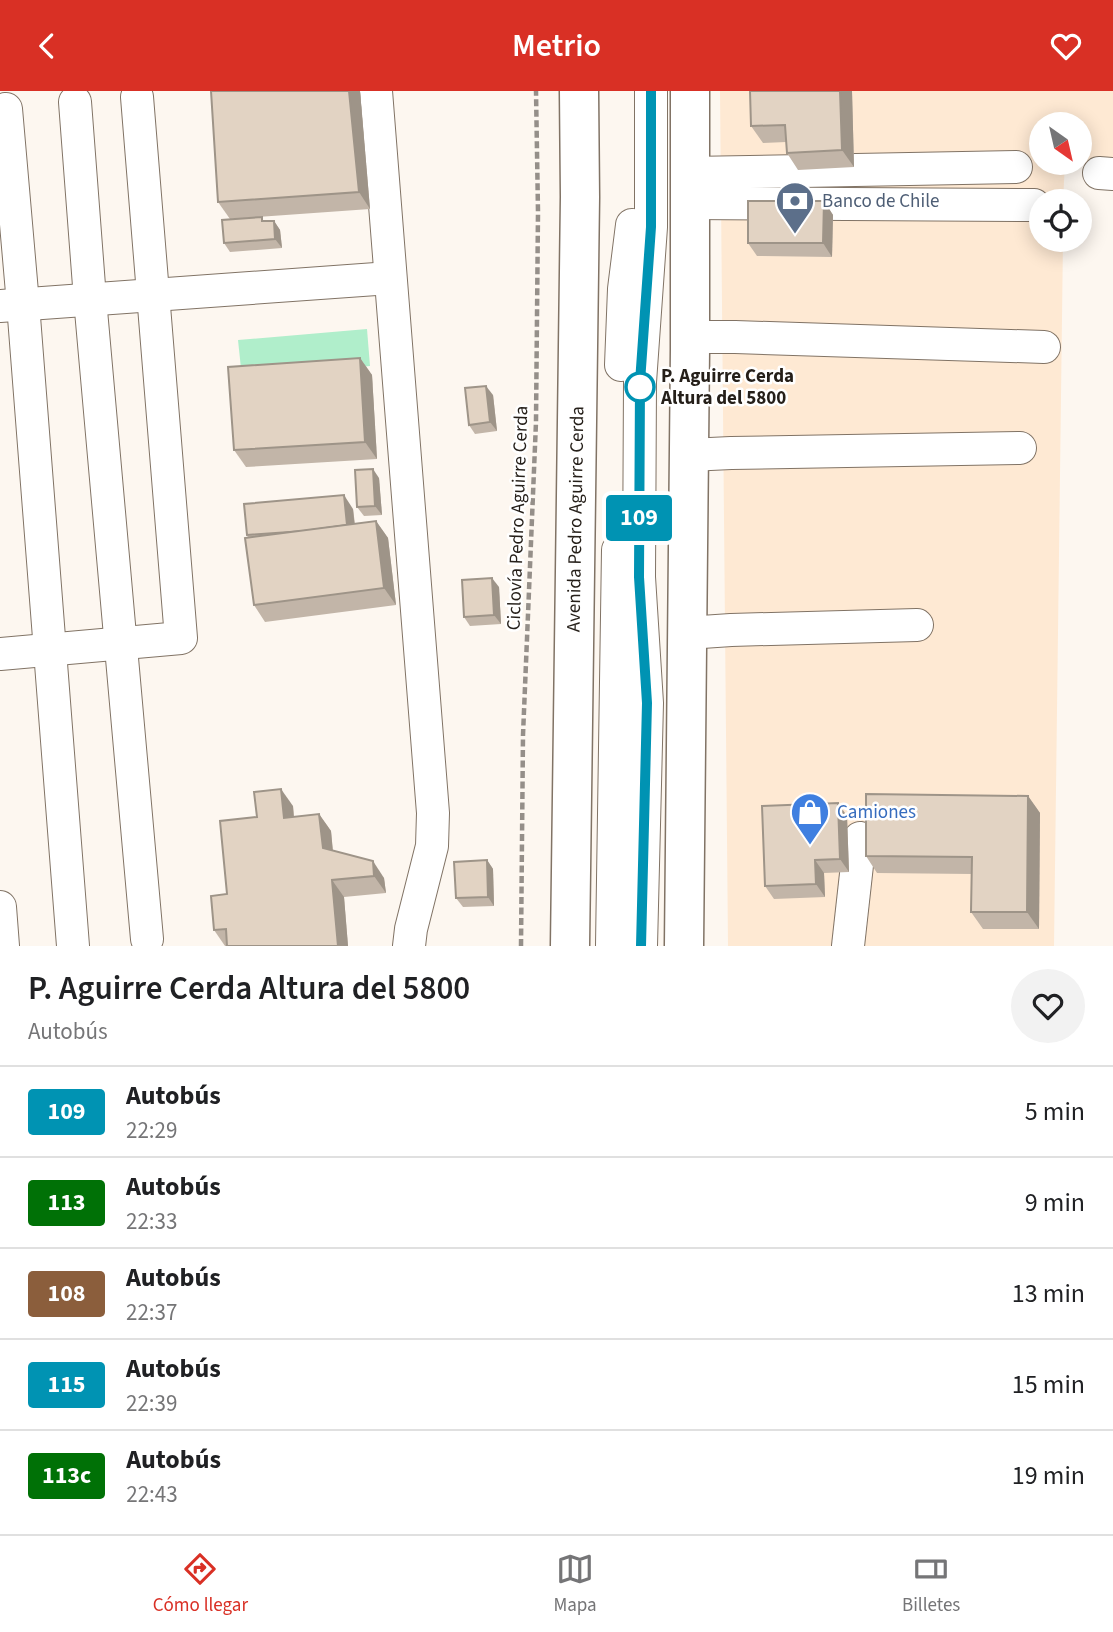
<!DOCTYPE html>
<html lang="es">
<meta charset="utf-8">
<style>
body{margin:0;font-family:"Source Sans 3",sans-serif;background:#f2f2f2;color:#202124;height:100vh;display:flex;flex-direction:column;font-size:26px;white-space:nowrap}
*{box-sizing:border-box;margin:0}
p{font-size:23px;color:#757577}
.icon{flex:none;width:38px;height:38px;fill:none;stroke:currentColor;stroke-width:2;stroke-linecap:round;stroke-linejoin:round}
.map{position:relative;height:855px;overflow:hidden}
.details{display:flex;flex-direction:column;background:#fff;flex:1}
.details>*{flex:none}
.badge{padding:0 14px;border-radius:5px;font-size:24px;line-height:46px}
.needle{width:46px;rotate:146deg}
.fabs{position:absolute;left:1029px;top:21px;display:grid;gap:14px}
.fabs a{display:grid;place-items:center;width:63px;height:63px;border-radius:50%;background:#fff;box-shadow:0 4px 18px #0003;font-size:35px}
.map>.badge{position:absolute;translate:-50% -50%;box-shadow:0 0 0 4px #fff}
.round{display:grid;place-items:center;flex:none;width:74px;height:74px;border-radius:37px;background:#f2f2f2}
.summary{display:flex;align-items:center;justify-content:space-between;height:119px;padding:0 28px}
h1{font-size:33px;font-weight:600;line-height:52px}
ul{padding:0;list-style:none}
li{display:flex;align-items:center;gap:21px;height:91px;padding:0 28px;border-top:2px solid #e0e0e0}
li div{flex:1}
li b{display:block;font-size:26px}
li em{font-style:normal}
li .badge{min-width:77px;font-weight:700;text-align:center}
header{display:flex;justify-content:space-between;align-items:center;height:91px;padding:0 28px;background:#d93025;color:#fff;font-size:32px;font-weight:600}
.tabs{display:flex;justify-content:space-around;align-items:center;height:98px;border-top:2px solid #e0e0e0;background:#fff;font-size:19px;color:#757577}
.tabs a{display:grid;justify-items:center;gap:4px}
.tabs .current{color:#d93025}
.map>svg:first-child{display:block}
</style>
<header><svg class="icon" aria-label="back" viewBox="0 0 24 24"><path d="M15 5l-7 7 7 7"/></svg>Metrio<svg class="icon" aria-label="heart" viewBox="0 0 24 24"><path d="M12 20l-8-8c-3-5 5-10 8-4 3-6 11-1 8 4z"/></svg></header>
<div class="map">
<svg width="1113" height="855" viewBox="0 0 1113 855">
<rect width="100%" height="100%" fill="#fdf7f0"/>
<!-- built -->
<path fill="#fee9d3" fill-rule="evenodd" d="M 720,0 L 1113,0 L 1113,73 L 1065,72 L 1063,110 L 1041,110 L 1041,149 L 1063,149 L 1054,855 L 728,855 ZM 1041,33 L 1080,33 L 1080,72 L 1041,72 Z"/>
<!-- green -->
<path fill="#b0eecb" d="M 367,238 L 370,275 L 242,287 L 238,249 Z"/>
<g fill="none" stroke-linecap="round" stroke-linejoin="round">
<!-- minor casing -->
<g stroke="#817365" stroke-width="34">
<g id="minor">
<path d="M 376,0 L 433,722 L 432,755 L 411,838 L 409,855"/>
<path d="M 75,11 L 90,208 L 147,848"/>
<path d="M 6,18 L 23,213 L 73,855"/>
<path d="M 690,82 L 1016,76"/>
<path d="M 1099,82 L 1113,83"/>
<path d="M 690,112 L 1034,114"/>
<path d="M 0,215 L 390,187"/>
<path d="M 690,246 L 735,246 L 1044,256"/>
<path d="M 621,274 L 624,198 L 632,134"/>
<path d="M 689,364 L 731,362 L 1020,357"/>
<path d="M 687,542 L 731,539 L 917,534"/>
<path d="M 0,563 L 181,547 L 137,6"/>
<path d="M 0,816 L 3,855"/>
<path d="M 612,855 L 618,459"/>
<path d="M 641,855 L 647,612 L 639,486 L 640,291 L 651,136 L 651,0"/>
<path d="M 848,855 L 860,747"/>
</g>
</g>
<!-- major casing -->
<g stroke="#817365" stroke-width="41">
<g id="major">
<path d="M 570,855 L 580,106 L 579,0"/>
<path d="M 684,855 L 690,258 L 690,0"/>
</g>
</g>
<!-- path -->
<path stroke="#958f89" stroke-width="4.5" stroke-dasharray="7 3.5" stroke-linecap="butt" d="M 521,855 L 523,644 L 536,331 L 538,121 L 536,0"/>
<!-- minor -->
<use href="#minor" stroke="#fff" stroke-width="32"/>
<!-- major -->
<use href="#major" stroke="#fff" stroke-width="38"/>
</g>
<!-- wall -->
<g fill="#c2b5a8">
<path d="M 360,0 L 370,118 L 230,128 L 218,111 Z"/>
<path d="M 750,0 L 852,0 L 854,76 L 798,79 L 787,62 L 786,51 L 763,52 L 751,35 Z"/>
<path d="M 824,110 L 833,124 L 832,166 L 757,165 L 748,152 Z"/>
<path d="M 265,130 L 274,130 L 280,139 L 282,157 L 230,161 L 224,152 Z"/>
<path d="M 360,267 L 372,284 L 377,368 L 246,376 L 234,359 Z"/>
<path d="M 493,304 L 497,340 L 475,343 L 469,334 Z"/>
<path d="M 379,387 L 382,424 L 364,425 L 357,416 Z"/>
<path d="M 353,418 L 355,433 L 376,430 L 388,447 L 396,514 L 265,531 L 254,514 L 248,447 L 247,444 Z"/>
<path d="M 499,496 L 501,533 L 470,535 L 464,526 Z"/>
<path d="M 1028,705 L 1040,722 L 1039,838 L 983,838 L 971,821 L 972,783 L 877,782 L 866,765 Z"/>
<path d="M 293,715 L 294,726 L 319,723 L 331,740 L 333,760 L 384,787 L 386,802 L 344,806 L 348,855 L 225,855 L 214,839 L 257,726 Z"/>
<path d="M 847,725 L 849,781 L 824,782 L 825,806 L 774,808 L 765,795 Z"/>
<path d="M 487,769 L 493,778 L 494,815 L 463,816 L 456,807 Z"/>
</g>
<!-- shaded-wall -->
<g fill="#9e9488">
<path d="M 349,0 L 360,0 L 370,118 L 359,101 Z"/>
<path d="M 840,0 L 852,0 L 854,76 L 842,59 Z"/>
<path d="M 824,110 L 833,124 L 832,166 L 823,152 Z"/>
<path d="M 274,130 L 280,139 L 282,157 L 275,148 Z"/>
<path d="M 360,267 L 372,284 L 377,368 L 365,351 Z"/>
<path d="M 486,295 L 493,304 L 497,340 L 490,331 Z"/>
<path d="M 373,378 L 379,387 L 382,424 L 375,415 Z"/>
<path d="M 344,404 L 353,418 L 356,449 L 347,436 Z"/>
<path d="M 376,430 L 388,447 L 396,514 L 384,497 Z"/>
<path d="M 492,487 L 499,496 L 501,533 L 494,524 Z"/>
<path d="M 281,698 L 293,715 L 295,744 L 284,727 Z"/>
<path d="M 1028,705 L 1040,722 L 1039,838 L 1027,821 Z"/>
<path d="M 838,712 L 847,725 L 849,781 L 840,768 Z"/>
<path d="M 319,723 L 331,740 L 334,774 L 323,757 Z"/>
<path d="M 487,769 L 493,778 L 494,815 L 488,806 Z"/>
<path d="M 815,769 L 824,782 L 825,806 L 816,793 Z"/>
<path d="M 373,770 L 384,787 L 386,802 L 374,785 Z"/>
<path d="M 332,789 L 344,806 L 348,855 L 338,855 Z"/>
</g>
<!-- building -->
<g fill="#e2d3c3" stroke="#9e9488" stroke-width="2">
<path d="M 211,0 L 349,0 L 359,101 L 218,111 Z"/>
<path d="M 750,0 L 840,0 L 842,59 L 787,62 L 785,34 L 751,35 Z"/>
<path d="M 748,110 L 824,110 L 823,152 L 748,152 Z"/>
<path d="M 262,126 L 262,130 L 274,130 L 275,148 L 224,152 L 222,129 Z"/>
<path d="M 360,267 L 365,351 L 234,359 L 228,276 Z"/>
<path d="M 486,295 L 490,331 L 469,334 L 465,297 Z"/>
<path d="M 373,378 L 375,415 L 357,416 L 355,379 Z"/>
<path d="M 344,404 L 347,434 L 304,440 L 247,444 L 244,413 Z"/>
<path d="M 376,430 L 384,497 L 254,514 L 245,447 Z"/>
<path d="M 492,487 L 494,524 L 464,526 L 462,489 Z"/>
<path d="M 281,698 L 284,727 L 319,723 L 323,757 L 373,770 L 374,785 L 332,789 L 338,855 L 227,855 L 226,838 L 214,839 L 211,805 L 227,803 L 220,730 L 257,726 L 254,701 Z"/>
<path d="M 866,703 L 1028,705 L 1027,821 L 971,821 L 972,766 L 866,765 Z"/>
<path d="M 838,712 L 840,768 L 815,769 L 816,793 L 765,795 L 762,715 Z"/>
<path d="M 487,769 L 488,806 L 456,807 L 454,771 Z"/>
</g>
<g fill="none" stroke-linecap="round" stroke-linejoin="round">
<!-- line casing -->
<g stroke="#fff" stroke-width="16">
<path id="line" d="M 641,855 L 647,612 L 639,486 L 640,291 L 651,136 L 651,0"/>
</g>
<!-- line -->
<use href="#line" stroke="#0093b3" stroke-width="10"/>
</g>
<!-- icons -->
<defs>
<g id="bank-pin" transform="scale(2.0125)"><path d="M0 17L-7.5 6A9.5 9.5 0 1 1 7.5 6Z" fill="#5c6f8a" stroke="#fff"/><path d="M-6-4H6V4H-6ZM0-2.3a2.3 2.3 0 1 0 0 4.6a2.3 2.3 0 1 0 0-4.6Z" fill="#fff"/></g>
<g id="shop-pin" transform="scale(2.0125)"><path d="M0 17L-7.5 6A9.5 9.5 0 1 1 7.5 6Z" fill="#3f7fe0" stroke="#fff"/><path d="M-5-2.5h2.3a2.7 3.5 0 0 1 5.4 0H5L5.5 6h-11ZM-1.5-2.5h3a1.5 2.3 0 0 0-3 0Z" fill="#fff"/></g>
</defs>
<g fill-rule="evenodd">
<use href="#bank-pin" x="795" y="110"/>
<use href="#shop-pin" x="810" y="721"/>
</g>
<!-- markers -->
<circle fill="#fff" stroke="#0093b3" stroke-width="3.5" cx="640" cy="296" r="14"/>
<g text-anchor="middle" dominant-baseline="central" stroke-width="5" stroke-linejoin="round" paint-order="stroke">
<!-- service labels -->
<g font-size="19" fill="#4e5e75" stroke="#fff" text-anchor="start">
<text x="822" y="110">Banco de Chile</text>
</g>
<!-- stop labels -->
<g font-size="19" font-weight="bold" fill="#251f19" stroke="#fff" text-anchor="start">
<text x="661" y="285">P. Aguirre Cerda<tspan x="661" dy="22">Altura del 5800</tspan></text>
</g>
<!-- street labels -->
<g font-size="19" fill="#251f19" stroke="#fff">
<text transform="translate(518 427) rotate(-88)">Ciclovía Pedro Aguirre Cerda</text>
<text transform="translate(576 428) rotate(-89)">Avenida Pedro Aguirre Cerda</text>
</g>
<!-- shop labels -->
<g font-size="19" fill="#366cbe" stroke="#fff" text-anchor="start">
<text x="837" y="721">Camiones</text>
</g>
</g>
</svg>
<div class="fabs">
<a><svg class="needle" viewBox="-14 -14 28 28"><path d="M0-13l5 13h-10z" fill="#e53935"/><path d="M0 13l5-13h-10z" fill="#757577"/></svg></a>
<a><svg class="icon" aria-label="locate" viewBox="0 0 24 24"><circle cx="12" cy="12" r="6"/><path d="M12 2v4M12 18v4M2 12h4M18 12h4"/></svg></a>
</div>
<b class="badge" style="left:639px;top:427px;background:#0093b3;color:#fff">109</b>
</div>
<section class="details">
<div class="summary"><div><h1>P. Aguirre Cerda Altura del 5800</h1><p>Autobús</p></div><a class="round"><svg class="icon" aria-label="heart" viewBox="0 0 24 24"><path d="M12 20l-8-8c-3-5 5-10 8-4 3-6 11-1 8 4z"/></svg></a></div>
<ul>
<li><span class="badge" style="background:#0093b3;color:#fff">109</span><div><b>Autobús</b><p>22:29</p></div><em>5 min</em></li>
<li><span class="badge" style="background:#007106;color:#fff">113</span><div><b>Autobús</b><p>22:33</p></div><em>9 min</em></li>
<li><span class="badge" style="background:#8b5e3c;color:#fff">108</span><div><b>Autobús</b><p>22:37</p></div><em>13 min</em></li>
<li><span class="badge" style="background:#0093b3;color:#fff">115</span><div><b>Autobús</b><p>22:39</p></div><em>15 min</em></li>
<li><span class="badge" style="background:#007106;color:#fff">113c</span><div><b>Autobús</b><p>22:43</p></div><em>19 min</em></li>
</ul>
</section>
<nav class="tabs">
<a class="current"><svg class="icon" aria-label="directions" viewBox="0 0 24 24"><path d="M12 3l9 9-9 9-9-9zM9 14v-3h6M13 9l2 2-2 2"/></svg>Cómo llegar</a>
<a><svg class="icon" aria-label="map" viewBox="0 0 24 24"><path d="M3 6l6-2 6 2 6-2v14l-6 2-6-2-6 2zM9 4v14M15 6v14"/></svg>Mapa</a>
<a><svg class="icon" aria-label="tickets" viewBox="0 0 24 24"><path d="M3 7h18v10H3zM15 7v10"/></svg>Billetes</a>
</nav>
